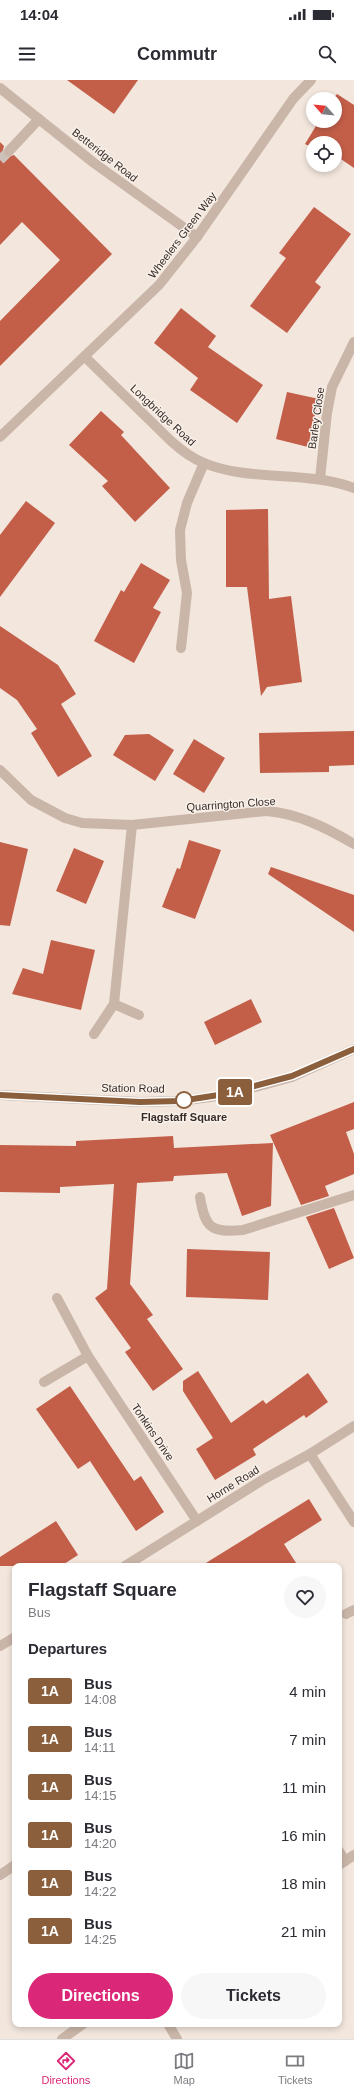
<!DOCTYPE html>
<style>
body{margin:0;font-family:Arial,sans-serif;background:#f7f7f7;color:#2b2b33;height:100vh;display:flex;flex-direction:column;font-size:15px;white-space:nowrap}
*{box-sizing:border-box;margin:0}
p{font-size:13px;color:#7c7c81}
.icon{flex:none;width:22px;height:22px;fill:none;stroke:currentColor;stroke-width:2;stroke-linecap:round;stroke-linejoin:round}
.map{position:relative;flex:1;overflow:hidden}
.panel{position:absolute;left:12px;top:1483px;width:330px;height:464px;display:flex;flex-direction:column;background:#fff;border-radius:8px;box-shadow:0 2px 6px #0003}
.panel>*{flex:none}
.badge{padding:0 8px;border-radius:3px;font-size:14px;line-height:26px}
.needle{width:26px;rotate:297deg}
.fabs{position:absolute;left:306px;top:12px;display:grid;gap:8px}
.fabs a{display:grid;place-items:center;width:36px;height:36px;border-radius:50%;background:#fff;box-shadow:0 2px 6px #0003;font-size:20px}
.map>.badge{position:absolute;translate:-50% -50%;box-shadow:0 0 0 2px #fff}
h2{padding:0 16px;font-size:15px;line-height:36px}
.round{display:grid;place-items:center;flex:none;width:42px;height:42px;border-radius:21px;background:#f7f7f7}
.headline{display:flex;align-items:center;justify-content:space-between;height:68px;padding:0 16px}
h1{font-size:19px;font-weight:800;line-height:30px}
.primary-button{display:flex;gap:8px;margin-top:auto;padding:8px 16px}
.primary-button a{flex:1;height:46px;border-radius:24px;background:#db2777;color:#fff;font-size:16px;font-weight:800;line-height:46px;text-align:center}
.primary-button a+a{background:#f7f7f7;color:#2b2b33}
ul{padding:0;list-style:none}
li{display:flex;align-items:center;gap:12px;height:48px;padding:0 16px}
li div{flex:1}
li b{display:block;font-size:15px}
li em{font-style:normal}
li .badge{min-width:44px;font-weight:700;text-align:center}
.status{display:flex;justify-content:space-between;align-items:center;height:28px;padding:0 20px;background:#fff;direction:ltr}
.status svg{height:11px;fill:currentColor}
header{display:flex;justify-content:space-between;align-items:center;height:52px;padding:0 16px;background:#fff;font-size:18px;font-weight:800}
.menu{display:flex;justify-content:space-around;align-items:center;height:56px;border-top:1px solid #e1e1e2;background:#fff;font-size:11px;color:#7c7c81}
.menu a{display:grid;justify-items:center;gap:2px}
.menu .on{color:#db2777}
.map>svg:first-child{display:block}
</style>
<div class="status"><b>14:04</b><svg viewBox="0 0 49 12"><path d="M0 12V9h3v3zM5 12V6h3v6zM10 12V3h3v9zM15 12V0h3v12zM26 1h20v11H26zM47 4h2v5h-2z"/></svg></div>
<header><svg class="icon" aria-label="menu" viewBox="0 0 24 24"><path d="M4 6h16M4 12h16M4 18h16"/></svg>Commutr<svg class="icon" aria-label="search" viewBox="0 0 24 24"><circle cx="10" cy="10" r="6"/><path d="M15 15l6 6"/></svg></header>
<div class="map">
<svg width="354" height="1959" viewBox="0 0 354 1959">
<rect width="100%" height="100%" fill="#f2e6dd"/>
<!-- building -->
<g fill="#c35e49">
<path d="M 67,0 L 138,0 L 114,34 Z"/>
<path d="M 337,14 L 354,25 L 354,88 L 335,75 L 335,63 L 313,63 L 313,68 L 305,64 L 319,41 L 335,41 L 335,19 L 333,19 Z"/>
<path d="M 0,62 L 4,66 L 3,70 L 4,75 L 8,77 L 14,75 L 112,174 L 0,286 L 0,241 L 60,180 L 22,142 L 0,165 Z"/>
<path d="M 314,127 L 351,154 L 315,202 L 321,207 L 287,253 L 250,226 L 286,178 L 279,173 Z"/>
<path d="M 181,228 L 216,256 L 208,267 L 263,305 L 237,343 L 190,310 L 198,298 L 154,263 Z"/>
<path d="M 287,312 L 319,319 L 308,367 L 276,359 Z"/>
<path d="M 101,331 L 124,352 L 121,355 L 170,408 L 135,442 L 102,406 L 108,401 L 69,365 Z"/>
<path d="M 26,421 L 55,443 L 0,517 L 0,455 Z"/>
<path d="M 268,429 L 269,519 L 291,516 L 302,602 L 267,607 L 261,616 L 247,507 L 226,507 L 226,430 Z"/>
<path d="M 141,483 L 170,500 L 153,528 L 161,532 L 134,583 L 94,561 L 121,510 L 124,512 Z"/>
<path d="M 0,546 L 58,585 L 76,614 L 61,624 L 92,676 L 58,697 L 31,653 L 37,649 L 17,620 L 0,608 Z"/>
<path d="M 354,651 L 354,685 L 329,686 L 329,692 L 260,693 L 259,653 Z"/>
<path d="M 149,654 L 174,670 L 155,701 L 113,675 L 125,655 Z"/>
<path d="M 194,659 L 225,678 L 204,713 L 173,694 Z"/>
<path d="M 189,760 L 221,770 L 195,839 L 162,827 L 177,788 L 180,789 Z"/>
<path d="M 0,762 L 28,769 L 10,846 L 0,845 Z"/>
<path d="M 74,768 L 104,781 L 86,824 L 56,811 Z"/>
<path d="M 271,787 L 354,815 L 354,852 L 268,794 Z"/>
<path d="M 51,860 L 95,870 L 81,930 L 12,914 L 23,888 L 43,894 Z"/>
<path d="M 251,919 L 262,942 L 215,965 L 204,942 Z"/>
<path d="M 354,1022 L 354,1049 L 346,1052 L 354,1074 L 354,1094 L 325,1106 L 329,1116 L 301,1125 L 270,1055 Z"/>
<path d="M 173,1056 L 174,1068 L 273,1063 L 271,1126 L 242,1136 L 227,1093 L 174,1096 L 173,1101 L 137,1103 L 130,1204 L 153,1235 L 147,1239 L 183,1289 L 153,1311 L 125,1272 L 131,1268 L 95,1218 L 107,1209 L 114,1104 L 60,1107 L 60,1113 L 0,1112 L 0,1065 L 76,1066 L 76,1061 Z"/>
<path d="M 334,1128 L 354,1178 L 329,1189 L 306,1137 Z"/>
<path d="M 187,1169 L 270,1172 L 268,1220 L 186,1217 Z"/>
<path d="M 198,1291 L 231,1343 L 263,1320 L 266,1324 L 308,1293 L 328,1322 L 306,1338 L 304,1335 L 253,1369 L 256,1375 L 215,1400 L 196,1369 L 213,1358 L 183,1311 L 183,1301 Z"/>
<path d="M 70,1306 L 134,1401 L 141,1396 L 164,1432 L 136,1451 L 90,1381 L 78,1389 L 36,1329 Z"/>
<path d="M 309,1419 L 322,1440 L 284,1464 L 298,1486 L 201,1486 Z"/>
<path d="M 56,1441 L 78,1475 L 61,1486 L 0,1486 L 0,1477 Z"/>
</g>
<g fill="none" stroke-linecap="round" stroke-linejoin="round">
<!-- minor-tunnel -->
<path stroke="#cdc1b9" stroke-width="10" stroke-dasharray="10 5" stroke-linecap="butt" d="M 0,80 L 9,71"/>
<!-- minor -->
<g stroke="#cab6a9" stroke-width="10">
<path d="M 0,8 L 94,83 L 197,157"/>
<path d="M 9,71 L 39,39"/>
<path d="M 85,277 L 171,361 C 181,370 191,378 204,383 C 250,402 305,390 354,408"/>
<path d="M 0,357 L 159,205 L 197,157 L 293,19 L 311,0"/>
<path d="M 320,399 L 327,333 L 332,307 L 354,262"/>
<path d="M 181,568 L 187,513 L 181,480 L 180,450 L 187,423 L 204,383"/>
<path d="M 0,690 L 31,720 L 65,738 L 82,743 L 132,745 L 266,731 C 297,733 327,748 354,764"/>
<path d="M 114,924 L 139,935"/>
<path d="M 94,954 L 114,924 L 132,745"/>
<path d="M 0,1015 L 140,1022 L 180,1021 L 225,1015 L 292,997 L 354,969"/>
<path d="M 200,1117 C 205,1148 211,1153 243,1150 L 354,1115"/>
<path d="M 57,1218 L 88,1276 L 197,1441"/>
<path d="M 44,1302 L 88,1276"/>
<path d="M 310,1374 L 354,1442"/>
<path d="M 125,1486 L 264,1399 L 310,1374 L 354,1346"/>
<path d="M 346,1534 L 354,1530"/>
<path d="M 0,1566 L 15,1557"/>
<path d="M 339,1771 L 345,1781"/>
<path d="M 339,1785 L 354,1775"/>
<path d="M 0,1795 L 15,1785"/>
<path d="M 168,1944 L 177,1959"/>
<path d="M 62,1959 L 83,1944"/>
</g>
</g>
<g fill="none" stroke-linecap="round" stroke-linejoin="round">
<!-- line casing -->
<g stroke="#fff" stroke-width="9">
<path id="line" d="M 0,1015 L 140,1022 L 180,1021 L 225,1014 L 292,996 L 354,969"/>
</g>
<!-- line -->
<use href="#line" stroke="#8b5e3c" stroke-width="6"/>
</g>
<!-- markers -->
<circle fill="#fff" stroke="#8b5e3c" stroke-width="2" cx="184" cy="1020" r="8"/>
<g text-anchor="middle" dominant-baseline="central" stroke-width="3" stroke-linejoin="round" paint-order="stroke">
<!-- street labels -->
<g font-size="11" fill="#372c29" stroke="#f9f1e9">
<text transform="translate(105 75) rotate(38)">Betteridge Road</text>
<text transform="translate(182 155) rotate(-53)">Wheelers Green Way</text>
<text transform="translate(163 335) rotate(43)">Longbridge Road</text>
<text transform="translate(316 338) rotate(-82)">Barley Close</text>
<text transform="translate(231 724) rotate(-4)">Quarrington Close</text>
<text transform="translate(133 1008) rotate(1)">Station Road</text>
<text transform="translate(153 1352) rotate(56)">Tonkins Drive</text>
<text transform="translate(233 1404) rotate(-32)">Horne Road</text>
</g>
<!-- stop labels -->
<g font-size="11" font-weight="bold" fill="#372c29" stroke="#f9f1e9">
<text x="184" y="1037">Flagstaff Square</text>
</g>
</g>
</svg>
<div class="fabs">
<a><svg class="needle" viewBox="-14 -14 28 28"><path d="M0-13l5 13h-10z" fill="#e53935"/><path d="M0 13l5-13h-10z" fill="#7c7c81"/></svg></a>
<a><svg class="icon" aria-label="locate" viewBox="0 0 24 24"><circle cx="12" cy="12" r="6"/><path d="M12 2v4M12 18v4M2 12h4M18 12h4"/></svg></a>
</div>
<b class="badge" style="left:235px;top:1012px;background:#8b5e3c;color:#fff">1A</b>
<section class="panel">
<div class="headline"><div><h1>Flagstaff Square</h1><p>Bus</p></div><a class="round"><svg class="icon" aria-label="heart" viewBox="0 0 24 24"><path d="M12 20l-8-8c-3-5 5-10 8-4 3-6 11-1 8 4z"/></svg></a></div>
<h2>Departures</h2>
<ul>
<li><span class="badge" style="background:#8b5e3c;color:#fff">1A</span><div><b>Bus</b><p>14:08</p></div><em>4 min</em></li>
<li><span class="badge" style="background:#8b5e3c;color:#fff">1A</span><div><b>Bus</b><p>14:11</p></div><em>7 min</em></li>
<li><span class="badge" style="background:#8b5e3c;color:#fff">1A</span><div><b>Bus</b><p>14:15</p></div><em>11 min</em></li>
<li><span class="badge" style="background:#8b5e3c;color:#fff">1A</span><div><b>Bus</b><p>14:20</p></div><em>16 min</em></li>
<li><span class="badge" style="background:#8b5e3c;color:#fff">1A</span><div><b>Bus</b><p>14:22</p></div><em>18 min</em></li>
<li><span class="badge" style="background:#8b5e3c;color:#fff">1A</span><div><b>Bus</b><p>14:25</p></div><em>21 min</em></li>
</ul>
<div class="primary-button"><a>Directions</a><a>Tickets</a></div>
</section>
</div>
<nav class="menu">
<a class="on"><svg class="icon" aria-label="directions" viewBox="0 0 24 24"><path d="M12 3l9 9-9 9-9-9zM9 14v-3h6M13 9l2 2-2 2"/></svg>Directions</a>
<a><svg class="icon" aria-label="map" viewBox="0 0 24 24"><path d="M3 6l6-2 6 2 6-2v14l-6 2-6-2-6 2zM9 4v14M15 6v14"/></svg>Map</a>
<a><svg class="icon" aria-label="tickets" viewBox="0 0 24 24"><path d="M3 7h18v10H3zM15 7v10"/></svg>Tickets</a>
</nav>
